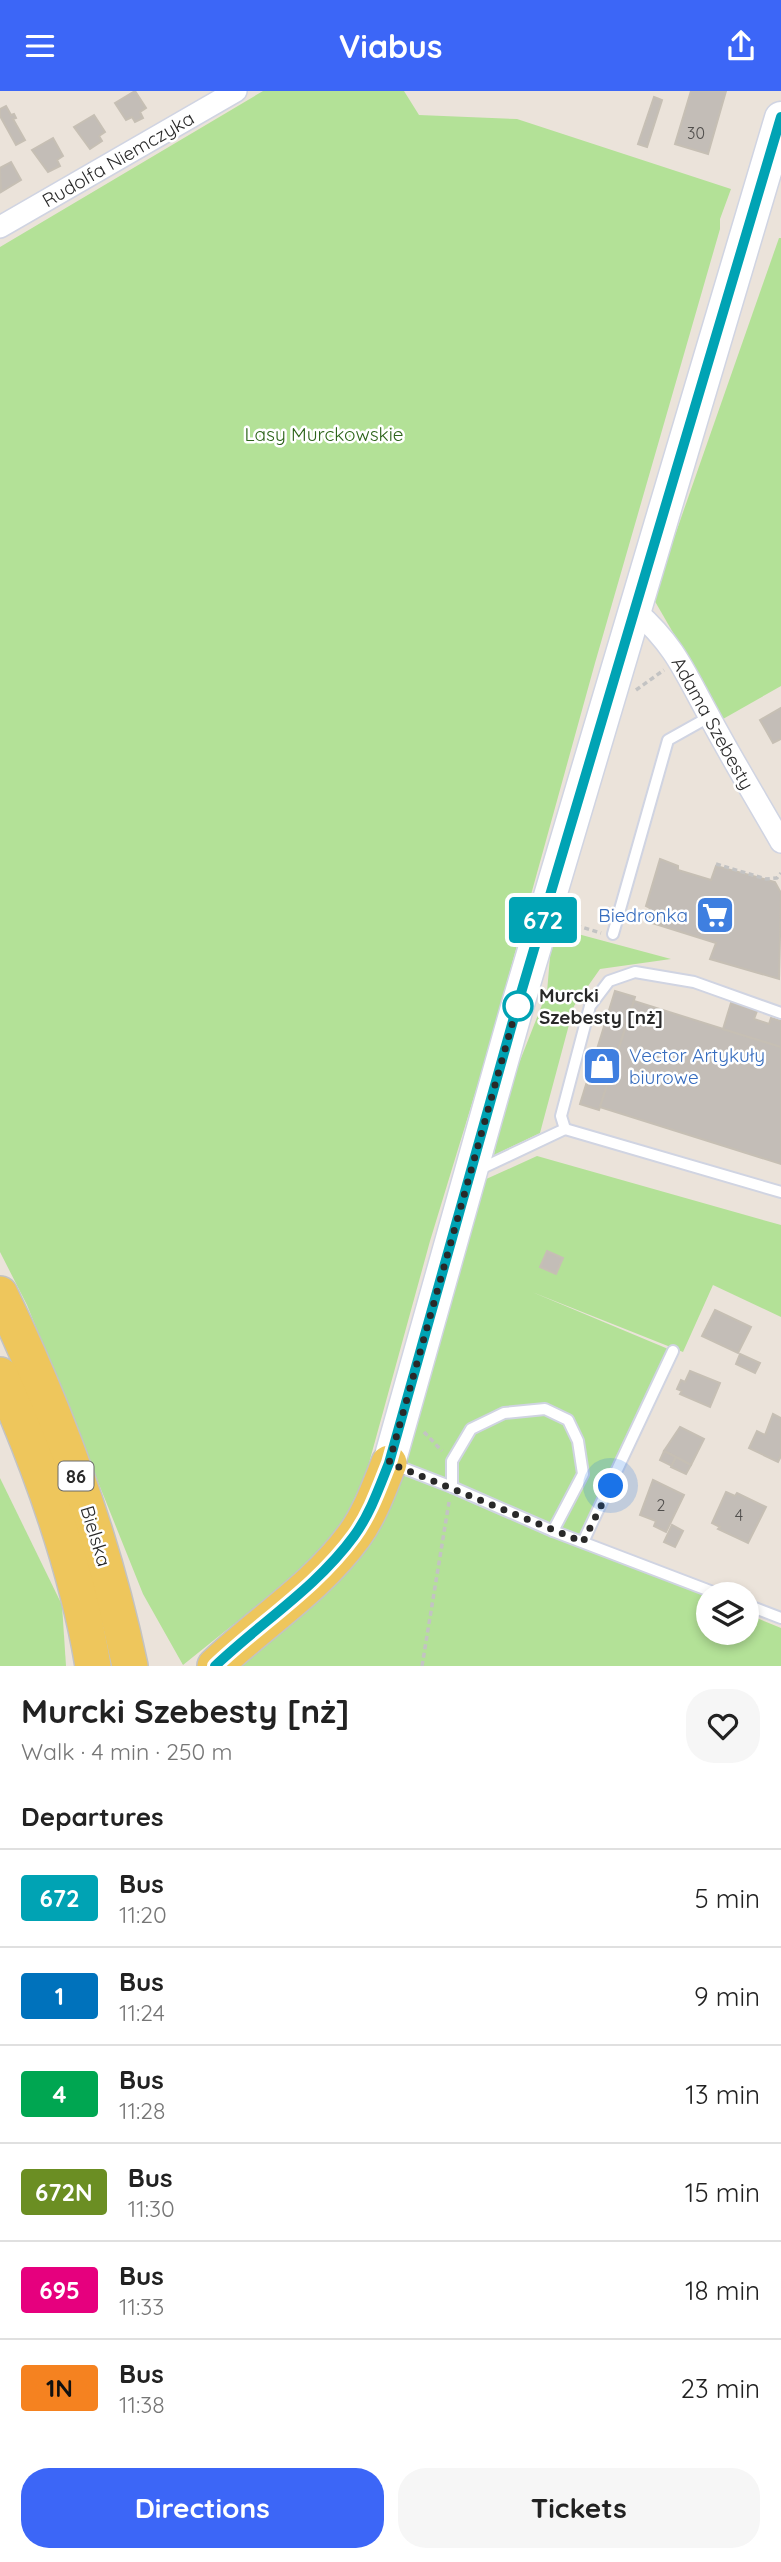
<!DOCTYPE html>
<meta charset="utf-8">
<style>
body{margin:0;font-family:Quicksand,sans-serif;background:#f6f6f6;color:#222;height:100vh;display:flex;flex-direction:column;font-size:26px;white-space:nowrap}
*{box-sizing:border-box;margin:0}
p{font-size:23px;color:#767676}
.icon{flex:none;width:38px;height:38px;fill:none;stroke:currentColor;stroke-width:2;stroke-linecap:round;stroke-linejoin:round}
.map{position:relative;height:1575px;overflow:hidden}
.panel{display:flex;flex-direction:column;background:#fff;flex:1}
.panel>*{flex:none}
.badge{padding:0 14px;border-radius:5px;font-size:24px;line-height:46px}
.buttons{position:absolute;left:696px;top:1491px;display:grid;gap:14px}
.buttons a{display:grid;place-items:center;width:63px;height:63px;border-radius:50%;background:#fff;box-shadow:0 4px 10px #0003;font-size:35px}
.you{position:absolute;width:35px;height:35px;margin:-18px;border:5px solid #fff;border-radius:50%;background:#1a73e8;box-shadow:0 0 0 10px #1a73e833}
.map>.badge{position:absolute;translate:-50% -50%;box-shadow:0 0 0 4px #fff}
h2{padding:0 21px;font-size:26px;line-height:63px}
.round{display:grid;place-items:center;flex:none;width:74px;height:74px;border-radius:28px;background:#f6f6f6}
.headline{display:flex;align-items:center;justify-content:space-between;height:119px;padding:0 21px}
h1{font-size:33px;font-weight:700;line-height:52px}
.cta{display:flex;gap:14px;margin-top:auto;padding:14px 21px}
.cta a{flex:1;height:80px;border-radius:28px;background:#3c66f7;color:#fff;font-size:28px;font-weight:700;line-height:80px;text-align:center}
.cta a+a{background:#f6f6f6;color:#222}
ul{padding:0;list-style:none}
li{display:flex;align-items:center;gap:21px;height:98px;padding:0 21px;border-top:2px solid #e0e0e0}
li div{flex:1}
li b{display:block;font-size:26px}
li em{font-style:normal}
li .badge{min-width:77px;font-weight:700;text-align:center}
header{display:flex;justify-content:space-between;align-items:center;height:91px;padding:0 21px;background:#3c66f7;color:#fff;font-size:32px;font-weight:700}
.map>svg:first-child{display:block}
</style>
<header><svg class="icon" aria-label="menu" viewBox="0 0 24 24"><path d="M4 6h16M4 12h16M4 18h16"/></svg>Viabus<svg class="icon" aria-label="share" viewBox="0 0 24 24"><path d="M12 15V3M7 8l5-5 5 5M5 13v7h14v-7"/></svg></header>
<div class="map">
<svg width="781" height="1575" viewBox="0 0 781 1575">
<rect width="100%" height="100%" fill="#ebe3da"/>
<!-- green -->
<g fill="#b3e197">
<path d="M 263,0 L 404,0 L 419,24 L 517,28 L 731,98 L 720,128 L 720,138 L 595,572 L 487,963 L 430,1150 L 366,1383 L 345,1427 L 326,1453 L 380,1427 L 407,1369 L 484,1089 L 537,1065 L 781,1134 L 781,1226 L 713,1194 L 683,1261 L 532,1201 L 673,1260 L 583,1451 L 709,1506 L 709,1542 L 747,1542 L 747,1523 L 781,1537 L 781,1575 L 235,1575 L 256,1553 L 234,1533 L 183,1574 L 143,1503 L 27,1214 L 0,1161 L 0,156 Z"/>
<path d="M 779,147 L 781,147 L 781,595 L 723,628 L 653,507 Z"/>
<path d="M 563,839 L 671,868 L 600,878 L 574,915 L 540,1042 L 494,1064 L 505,1008 L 547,901 L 551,854 Z"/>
<path d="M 0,1387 L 62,1514 L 66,1575 L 0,1575 Z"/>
</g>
<!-- building -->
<g fill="#c3bdb7" stroke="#c6bfb4" stroke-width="2">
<path d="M 135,0 L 146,17 L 140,21 L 143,27 L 135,31 L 132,26 L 126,29 L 115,12 Z"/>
<path d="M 691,0 L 726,0 L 708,63 L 675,53 Z"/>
<path d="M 654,6 L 662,9 L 647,56 L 638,53 Z"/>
<path d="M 6,15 L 11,24 L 14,23 L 16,27 L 13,28 L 25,49 L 16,54 L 0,25 L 0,18 Z"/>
<path d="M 94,24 L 105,41 L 99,45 L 102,50 L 90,58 L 74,36 Z"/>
<path d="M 53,47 L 63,65 L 57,69 L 60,75 L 48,81 L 32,59 Z"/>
<path d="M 11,71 L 21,89 L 1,101 L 0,77 Z"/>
<path d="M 781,617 L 781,648 L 773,652 L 760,629 Z"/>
<path d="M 660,768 L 678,775 L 678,779 L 711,789 L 716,775 L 775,791 L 781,802 L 779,888 L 710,868 L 716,852 L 646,830 L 650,817 L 646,815 Z"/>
<path d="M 615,900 L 635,906 L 599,1019 L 580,1013 Z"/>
<path d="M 634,910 L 781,956 L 781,1073 L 600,1016 Z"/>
<path d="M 731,912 L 757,920 L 754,928 L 769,933 L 771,927 L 781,930 L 781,956 L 723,938 Z"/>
<path d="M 547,1160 L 563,1167 L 556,1183 L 540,1176 Z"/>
<path d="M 715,1219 L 751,1236 L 738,1262 L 702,1245 Z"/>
<path d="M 740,1263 L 760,1272 L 755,1282 L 736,1273 Z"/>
<path d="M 690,1280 L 720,1292 L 710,1316 L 680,1303 L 682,1300 L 677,1298 L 681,1289 L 685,1291 Z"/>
<path d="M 773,1323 L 781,1327 L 781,1365 L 778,1371 L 749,1357 L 757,1340 L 765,1344 Z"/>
<path d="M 680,1336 L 704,1348 L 691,1374 L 664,1360 Z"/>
<path d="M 664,1360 L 676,1366 L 672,1375 L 660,1369 Z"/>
<path d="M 676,1366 L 691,1374 L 686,1383 L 671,1376 Z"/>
<path d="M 653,1389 L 684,1404 L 666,1441 L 654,1435 L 656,1430 L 640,1424 Z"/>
<path d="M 726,1401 L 735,1405 L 737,1402 L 766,1416 L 748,1452 L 718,1438 L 720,1436 L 712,1432 Z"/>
<path d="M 672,1434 L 683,1440 L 675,1456 L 664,1451 Z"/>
</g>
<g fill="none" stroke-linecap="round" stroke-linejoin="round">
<!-- lane casing -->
<g stroke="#d0d4e2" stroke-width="14">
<g id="lane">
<path d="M 613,843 L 668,649 L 709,626"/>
<path d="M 565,1038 L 561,1025 L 590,915 L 609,890 L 635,881 L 694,891 L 781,922"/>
<path d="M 476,1080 L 565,1038 L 781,1101"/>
<path d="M 395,1374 L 452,1396 L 553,1440 L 718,1503"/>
<path d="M 452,1396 L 452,1370 L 471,1338 L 504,1322 L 545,1318 L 568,1329 L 578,1350 L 583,1383 L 553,1440"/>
<path d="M 583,1451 L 673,1260"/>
<path d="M 747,1514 L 781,1527"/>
</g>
</g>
<!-- street casing -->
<g stroke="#d0d4e2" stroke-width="24">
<g id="street">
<path d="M 0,136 L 236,0"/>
<path d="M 636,520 C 676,556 684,580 709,625 C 732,668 757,709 781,751"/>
</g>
</g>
<!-- secondary casing -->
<g stroke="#d0d4e2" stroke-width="35">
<path id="secondary" d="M 389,1372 L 518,913 L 781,27"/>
</g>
<!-- primary casing -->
<g stroke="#c3c3c3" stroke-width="38">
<g id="primary">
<path d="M 0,1203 C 57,1321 103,1447 130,1575"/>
<path d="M 0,1284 C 40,1375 77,1476 93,1575"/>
<path d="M 215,1575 C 261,1531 316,1497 354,1445 C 370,1423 379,1397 389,1372"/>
</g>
</g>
<!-- path -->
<g stroke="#c3c3c3" stroke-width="3.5" stroke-dasharray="5 3.5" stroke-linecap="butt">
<path d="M 636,599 L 664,579"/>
<path d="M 716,773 L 766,788 L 777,787 L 781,782"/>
<path d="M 568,832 L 601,842"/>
<path d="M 424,1341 L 442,1360"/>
<path d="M 422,1575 L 449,1411"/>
</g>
<!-- lane -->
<use href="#lane" stroke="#fff" stroke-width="10"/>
<!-- street -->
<use href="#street" stroke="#fff" stroke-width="21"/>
<!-- secondary -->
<use href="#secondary" stroke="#fff" stroke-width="32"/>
<!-- primary -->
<use href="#primary" stroke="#eec65c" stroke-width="35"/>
</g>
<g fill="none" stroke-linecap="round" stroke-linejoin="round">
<!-- line casing -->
<g stroke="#fff" stroke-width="16">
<path id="line" d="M 215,1575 C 261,1531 316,1497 354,1445 C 370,1423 379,1397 389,1372 L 518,912 L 781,26"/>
</g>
<!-- line -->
<use href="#line" stroke="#00a3b4" stroke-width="10"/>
<!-- walk -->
<path stroke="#292929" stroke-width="7" stroke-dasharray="0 12.6" d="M 518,915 L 518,912 L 389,1372 L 583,1451 L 611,1395"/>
</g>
<!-- icons -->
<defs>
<g id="supermarket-square" transform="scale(2.0125)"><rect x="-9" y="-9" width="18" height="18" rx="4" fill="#3f7fe0" stroke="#fff"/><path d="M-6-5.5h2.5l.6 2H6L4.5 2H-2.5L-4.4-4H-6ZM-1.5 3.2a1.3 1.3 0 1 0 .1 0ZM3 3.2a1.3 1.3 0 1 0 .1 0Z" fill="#fff"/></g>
<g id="shop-square" transform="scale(2.0125)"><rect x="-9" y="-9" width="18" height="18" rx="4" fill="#3f7fe0" stroke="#fff"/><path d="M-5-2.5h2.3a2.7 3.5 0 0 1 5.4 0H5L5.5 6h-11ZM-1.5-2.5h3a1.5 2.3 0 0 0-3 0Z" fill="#fff"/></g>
</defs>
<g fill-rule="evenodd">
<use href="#supermarket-square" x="715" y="824"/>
<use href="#shop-square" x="602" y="975"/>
</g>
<!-- markers -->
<circle fill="#fff" stroke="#00a3b4" stroke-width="3.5" cx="518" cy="915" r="14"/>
<g text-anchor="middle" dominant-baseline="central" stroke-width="5" stroke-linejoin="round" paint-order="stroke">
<!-- number labels -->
<g font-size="16" fill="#504e4c">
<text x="696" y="42">30</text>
<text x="661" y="1414">2</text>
<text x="739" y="1424">4</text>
</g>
<!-- shield labels -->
<rect fill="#fff" stroke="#696969" stroke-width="2" x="58.5" y="1370.5" width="35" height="29" rx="5"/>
<g font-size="18" font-weight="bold" fill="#292929">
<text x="76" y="1385">86</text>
</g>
<!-- street labels -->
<g font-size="19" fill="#292929" stroke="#fff">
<text transform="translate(118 68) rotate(-30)">Rudolfa Niemczyka</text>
<text transform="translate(713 632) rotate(61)">Adama Szebesty</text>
<text transform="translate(96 1445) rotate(73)">Bielska</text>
</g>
<!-- park labels -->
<g font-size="19" fill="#2d641a" stroke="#fff">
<text x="324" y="343">Lasy Murckowskie</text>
</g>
<!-- shop labels -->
<g font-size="19" fill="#366cbe" stroke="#fff" text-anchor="end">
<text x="688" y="824">Biedronka</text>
<text x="629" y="964" text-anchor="start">Vector Artykuły<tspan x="629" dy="22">biurowe</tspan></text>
</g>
<!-- stop labels -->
<g font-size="19" font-weight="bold" fill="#292929" stroke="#fff" text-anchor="start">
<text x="539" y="904">Murcki<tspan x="539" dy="22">Szebesty [nż]</tspan></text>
</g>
</g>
</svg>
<div class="buttons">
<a><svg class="icon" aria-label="layers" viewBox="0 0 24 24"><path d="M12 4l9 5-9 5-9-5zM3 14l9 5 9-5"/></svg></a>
</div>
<div class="you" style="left:611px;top:1395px"></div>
<b class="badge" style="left:543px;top:829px;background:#00a3b4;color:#fff">672</b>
</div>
<section class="panel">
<div class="headline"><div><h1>Murcki Szebesty [nż]</h1><p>Walk · 4 min · 250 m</p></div><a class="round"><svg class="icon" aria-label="heart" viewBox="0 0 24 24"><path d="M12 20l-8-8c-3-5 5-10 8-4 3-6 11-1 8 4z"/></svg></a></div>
<h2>Departures</h2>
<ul>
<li><span class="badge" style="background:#00a3b4;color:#fff">672</span><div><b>Bus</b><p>11:20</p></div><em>5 min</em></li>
<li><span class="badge" style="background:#0072bc;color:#fff">1</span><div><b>Bus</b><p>11:24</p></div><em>9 min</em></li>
<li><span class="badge" style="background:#00a651;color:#fff">4</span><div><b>Bus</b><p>11:28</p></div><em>13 min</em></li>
<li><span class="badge" style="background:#6b8e23;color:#fff">672N</span><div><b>Bus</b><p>11:30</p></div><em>15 min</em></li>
<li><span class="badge" style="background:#e6007e;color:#fff">695</span><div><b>Bus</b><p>11:33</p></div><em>18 min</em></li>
<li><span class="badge" style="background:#f58220;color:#111">1N</span><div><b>Bus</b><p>11:38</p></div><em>23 min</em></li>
</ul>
<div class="cta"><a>Directions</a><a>Tickets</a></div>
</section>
